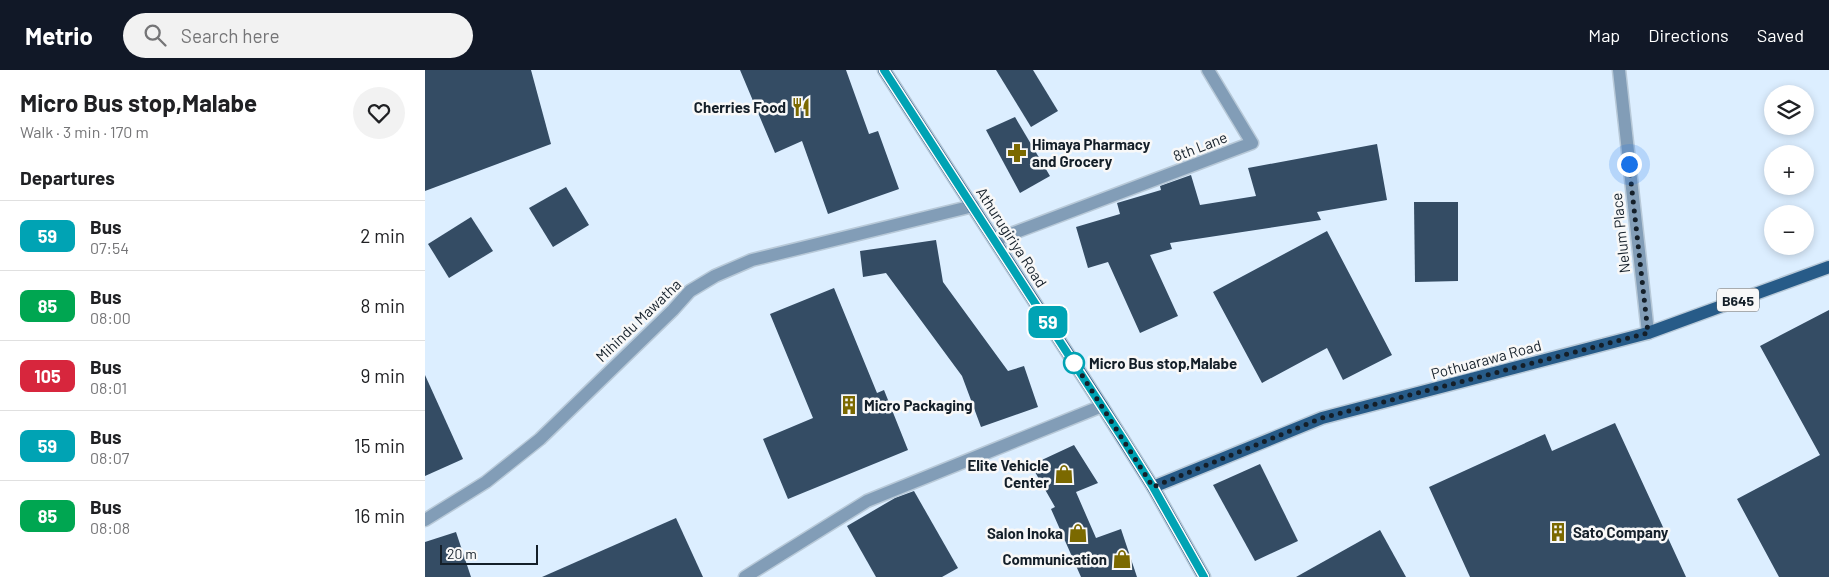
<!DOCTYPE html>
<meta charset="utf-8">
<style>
body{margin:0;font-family:Barlow,sans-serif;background:#f2f2f2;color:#202124;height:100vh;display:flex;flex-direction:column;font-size:19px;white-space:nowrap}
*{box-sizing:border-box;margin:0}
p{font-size:16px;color:#757577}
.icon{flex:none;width:28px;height:28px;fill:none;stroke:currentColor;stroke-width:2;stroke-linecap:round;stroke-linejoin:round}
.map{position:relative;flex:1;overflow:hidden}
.panel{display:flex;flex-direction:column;background:#fff;width:425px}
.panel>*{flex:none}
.badge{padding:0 10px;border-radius:8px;font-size:18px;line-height:32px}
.tools{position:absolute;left:1339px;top:15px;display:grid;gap:10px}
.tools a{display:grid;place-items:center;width:50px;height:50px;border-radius:50%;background:#fff;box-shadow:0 2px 8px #0003;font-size:25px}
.scale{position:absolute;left:15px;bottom:12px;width:98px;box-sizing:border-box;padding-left:5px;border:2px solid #141f29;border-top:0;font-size:14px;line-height:18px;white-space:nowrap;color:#141f29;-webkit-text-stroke:4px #f8f8f8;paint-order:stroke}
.you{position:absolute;width:25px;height:25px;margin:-12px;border:4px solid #fff;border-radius:50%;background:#1a73e8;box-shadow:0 0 0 8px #1a73e833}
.map>.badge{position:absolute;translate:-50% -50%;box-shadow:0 0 0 2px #fff}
h2{padding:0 20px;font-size:19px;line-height:45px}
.round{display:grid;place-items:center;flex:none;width:52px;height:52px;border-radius:26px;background:#f2f2f2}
.headline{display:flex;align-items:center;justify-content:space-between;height:85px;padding:0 20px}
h1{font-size:24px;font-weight:700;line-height:38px}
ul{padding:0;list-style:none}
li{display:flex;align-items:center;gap:15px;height:70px;padding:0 20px;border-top:1px solid #e0e0e0}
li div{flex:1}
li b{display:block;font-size:19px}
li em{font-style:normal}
li .badge{min-width:55px;font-weight:700;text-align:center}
header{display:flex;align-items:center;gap:30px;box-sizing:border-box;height:70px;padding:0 25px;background:#111827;color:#fff}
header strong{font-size:24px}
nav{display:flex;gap:28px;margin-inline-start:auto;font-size:18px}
.search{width:350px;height:45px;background:#f2f2f2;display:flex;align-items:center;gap:12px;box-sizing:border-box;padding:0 18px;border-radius:28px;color:#757577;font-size:19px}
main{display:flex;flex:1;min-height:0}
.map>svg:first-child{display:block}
</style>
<header>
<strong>Metrio</strong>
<div class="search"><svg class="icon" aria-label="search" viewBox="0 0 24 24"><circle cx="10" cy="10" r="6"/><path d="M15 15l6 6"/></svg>Search here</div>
<nav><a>Map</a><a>Directions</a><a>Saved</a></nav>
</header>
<main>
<section class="panel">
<div class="headline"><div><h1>Micro Bus stop,Malabe</h1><p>Walk · 3 min · 170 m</p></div><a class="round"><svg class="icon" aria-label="heart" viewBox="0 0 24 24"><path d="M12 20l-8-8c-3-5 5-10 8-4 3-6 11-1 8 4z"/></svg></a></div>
<h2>Departures</h2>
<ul>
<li><span class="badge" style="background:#00a3b4;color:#fff">59</span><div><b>Bus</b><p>07:54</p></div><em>2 min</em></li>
<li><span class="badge" style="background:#00a651;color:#fff">85</span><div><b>Bus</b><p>08:00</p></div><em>8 min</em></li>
<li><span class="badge" style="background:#d7263d;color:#fff">105</span><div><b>Bus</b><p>08:01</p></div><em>9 min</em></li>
<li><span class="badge" style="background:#00a3b4;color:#fff">59</span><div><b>Bus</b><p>08:07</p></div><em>15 min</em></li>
<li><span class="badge" style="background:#00a651;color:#fff">85</span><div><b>Bus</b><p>08:08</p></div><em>16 min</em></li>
</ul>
</section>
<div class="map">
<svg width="1404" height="507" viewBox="0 0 1404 507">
<rect width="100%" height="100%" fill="#dceeff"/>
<!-- building -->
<g fill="#344c64">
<path d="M 0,0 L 106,0 L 126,74 L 0,121 Z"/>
<path d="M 315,0 L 421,0 L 444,64 L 453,61 L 474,119 L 403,144 L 377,71 L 350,83 Z"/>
<path d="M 571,0 L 608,0 L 633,41 L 606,57 Z"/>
<path d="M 590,47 L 625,106 L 595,123 L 561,60 Z"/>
<path d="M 952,74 L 962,130 L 892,142 L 896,150 L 745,173 L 747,179 L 725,185 L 753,246 L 715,263 L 683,192 L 663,198 L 651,157 L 695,144 L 692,133 L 736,120 L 735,116 L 766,105 L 775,135 L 831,126 L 823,98 Z"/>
<path d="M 141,117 L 164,155 L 128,177 L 104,138 Z"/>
<path d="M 989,132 L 1033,132 L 1033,211 L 990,212 Z"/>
<path d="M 46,147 L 68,181 L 24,208 L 3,174 Z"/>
<path d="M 902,161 L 967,285 L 918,310 L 902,278 L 837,313 L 788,222 Z"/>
<path d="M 511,170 L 518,212 L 583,301 L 599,296 L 613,337 L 556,357 L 537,306 L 461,203 L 438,207 L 435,181 Z"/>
<path d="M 409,218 L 452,323 L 459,320 L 483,380 L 363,429 L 338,369 L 388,348 L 345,244 Z"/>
<path d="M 1404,240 L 1404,507 L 1354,507 L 1312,429 L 1395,385 L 1335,276 Z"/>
<path d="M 0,305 L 38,389 L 0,406 Z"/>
<path d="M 1190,353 L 1261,507 L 1045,507 L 1004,417 L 1120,364 L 1127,381 Z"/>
<path d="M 649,375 L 673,413 L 651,422 L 671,468 L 696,459 L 712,507 L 656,507 L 626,439 L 630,437 L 606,395 Z"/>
<path d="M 835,394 L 873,471 L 830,491 L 788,415 Z"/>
<path d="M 489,421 L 533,498 L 517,507 L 451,507 L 422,456 L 470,428 Z"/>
<path d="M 251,448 L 278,507 L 117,507 Z"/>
<path d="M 955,460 L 981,507 L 871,507 Z"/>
<path d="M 31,462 L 46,507 L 0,507 L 0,472 Z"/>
</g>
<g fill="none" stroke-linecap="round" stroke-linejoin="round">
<!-- minor casing -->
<g stroke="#b8c9d8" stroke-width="15">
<g id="minor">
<path d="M 1194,0 L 1223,263"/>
<path d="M 570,170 L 827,73 L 783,0"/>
<path d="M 320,507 L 442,431 L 677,336"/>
</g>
</g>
<!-- tertiary casing -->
<g stroke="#b8c9d8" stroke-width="15">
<path id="tertiary" d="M 0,450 L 61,412 L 115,369 L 248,240 L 265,221 L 290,206 L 327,190 L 548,136"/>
</g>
<!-- primary casing -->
<g stroke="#b8c9d8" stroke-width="15">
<g id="primary">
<path d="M 459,0 L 677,336 L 728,417 L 779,507"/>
<path d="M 728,417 L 897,348 L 1223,263 L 1404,197"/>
</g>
</g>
<!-- minor -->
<use href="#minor" stroke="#829db7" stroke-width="12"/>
<!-- tertiary -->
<use href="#tertiary" stroke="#829db7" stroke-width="12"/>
<!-- primary -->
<use href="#primary" stroke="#275b88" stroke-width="12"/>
</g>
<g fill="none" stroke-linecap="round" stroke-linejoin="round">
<!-- line casing -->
<g stroke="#fff" stroke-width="11">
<path id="line" d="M 459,0 L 698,369 L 728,417 L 779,507"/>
</g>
<!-- line -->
<use href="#line" stroke="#00a3b4" stroke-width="8"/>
<!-- walk -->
<path stroke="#141f29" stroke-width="5" stroke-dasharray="0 9" d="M 649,293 L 646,288 L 728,417 L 897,348 L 1223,263 L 1204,94"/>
</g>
<!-- icons -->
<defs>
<g id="restaurant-bare" transform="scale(1.5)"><path d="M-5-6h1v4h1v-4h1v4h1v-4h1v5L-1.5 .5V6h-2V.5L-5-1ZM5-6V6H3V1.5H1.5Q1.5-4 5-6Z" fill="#7b6900" stroke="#f8f8f8" stroke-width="2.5" paint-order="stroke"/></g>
<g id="pharmacy-bare" transform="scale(1.5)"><path d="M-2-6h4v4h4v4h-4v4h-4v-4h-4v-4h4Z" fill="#7b6900" stroke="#f8f8f8" stroke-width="2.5" paint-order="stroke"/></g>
<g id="building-bare" transform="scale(1.5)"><path d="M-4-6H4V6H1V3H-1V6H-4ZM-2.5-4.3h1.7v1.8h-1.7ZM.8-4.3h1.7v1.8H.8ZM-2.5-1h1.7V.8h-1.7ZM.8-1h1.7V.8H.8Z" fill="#7b6900" stroke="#f8f8f8" stroke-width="2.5" paint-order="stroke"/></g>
<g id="shop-bare" transform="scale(1.5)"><path d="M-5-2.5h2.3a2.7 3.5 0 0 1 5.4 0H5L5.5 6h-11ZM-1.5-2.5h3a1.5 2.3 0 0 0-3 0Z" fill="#7b6900" stroke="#f8f8f8" stroke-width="2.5" paint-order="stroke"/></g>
</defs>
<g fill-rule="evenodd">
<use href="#restaurant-bare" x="376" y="37"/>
<use href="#pharmacy-bare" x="592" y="83"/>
<use href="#building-bare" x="424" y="335"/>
<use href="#shop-bare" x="639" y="404"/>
<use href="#building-bare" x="1133" y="462"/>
<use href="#shop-bare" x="653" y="463"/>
<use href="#shop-bare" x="697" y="489"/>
</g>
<!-- markers -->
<circle fill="#fff" stroke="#00a3b4" stroke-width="2.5" cx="649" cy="293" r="10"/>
<g text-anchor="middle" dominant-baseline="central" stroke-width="5" stroke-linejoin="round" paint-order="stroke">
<!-- shield labels -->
<rect fill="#f8f8f8" stroke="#586067" stroke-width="1" x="1292" y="218.5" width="42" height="23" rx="4"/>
<g font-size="14" font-weight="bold" fill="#141f29">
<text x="1313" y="230">B645</text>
</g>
<!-- poi labels -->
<g font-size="15" font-weight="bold" fill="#141f29" stroke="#f8f8f8" text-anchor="end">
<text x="361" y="37">Cherries Food</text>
<text x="607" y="74" text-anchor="start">Himaya Pharmacy<tspan x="607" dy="17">and Grocery</tspan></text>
<text x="439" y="335" text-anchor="start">Micro Packaging</text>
<text x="624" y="395">Elite Vehicle<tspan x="624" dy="17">Center</tspan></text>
<text x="1148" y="462" text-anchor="start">Sato Company</text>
<text x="638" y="463">Salon Inoka</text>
<text x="682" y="489">Communication</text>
</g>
<!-- street labels -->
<g font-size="15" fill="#141f29" stroke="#f8f8f8">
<text transform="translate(775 76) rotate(-21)">8th Lane</text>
<text transform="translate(1195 163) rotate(-96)">Nelum Place</text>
<text transform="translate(587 167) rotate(57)">Athurugiriya Road</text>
<text transform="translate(213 250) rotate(-44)">Mihindu Mawatha</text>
<text transform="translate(1061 289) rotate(-15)">Pothuarawa Road</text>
</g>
<!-- stop labels -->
<g font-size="15" font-weight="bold" fill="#141f29" stroke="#f8f8f8" text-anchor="start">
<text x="664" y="293">Micro Bus stop,Malabe</text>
</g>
</g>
</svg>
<div class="tools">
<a><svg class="icon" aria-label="layers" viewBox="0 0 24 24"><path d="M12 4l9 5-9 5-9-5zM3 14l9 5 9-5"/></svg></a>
<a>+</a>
<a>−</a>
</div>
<div class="scale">20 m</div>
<div class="you" style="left:1204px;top:94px"></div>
<b class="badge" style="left:623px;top:252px;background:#00a3b4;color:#fff">59</b>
</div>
</main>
